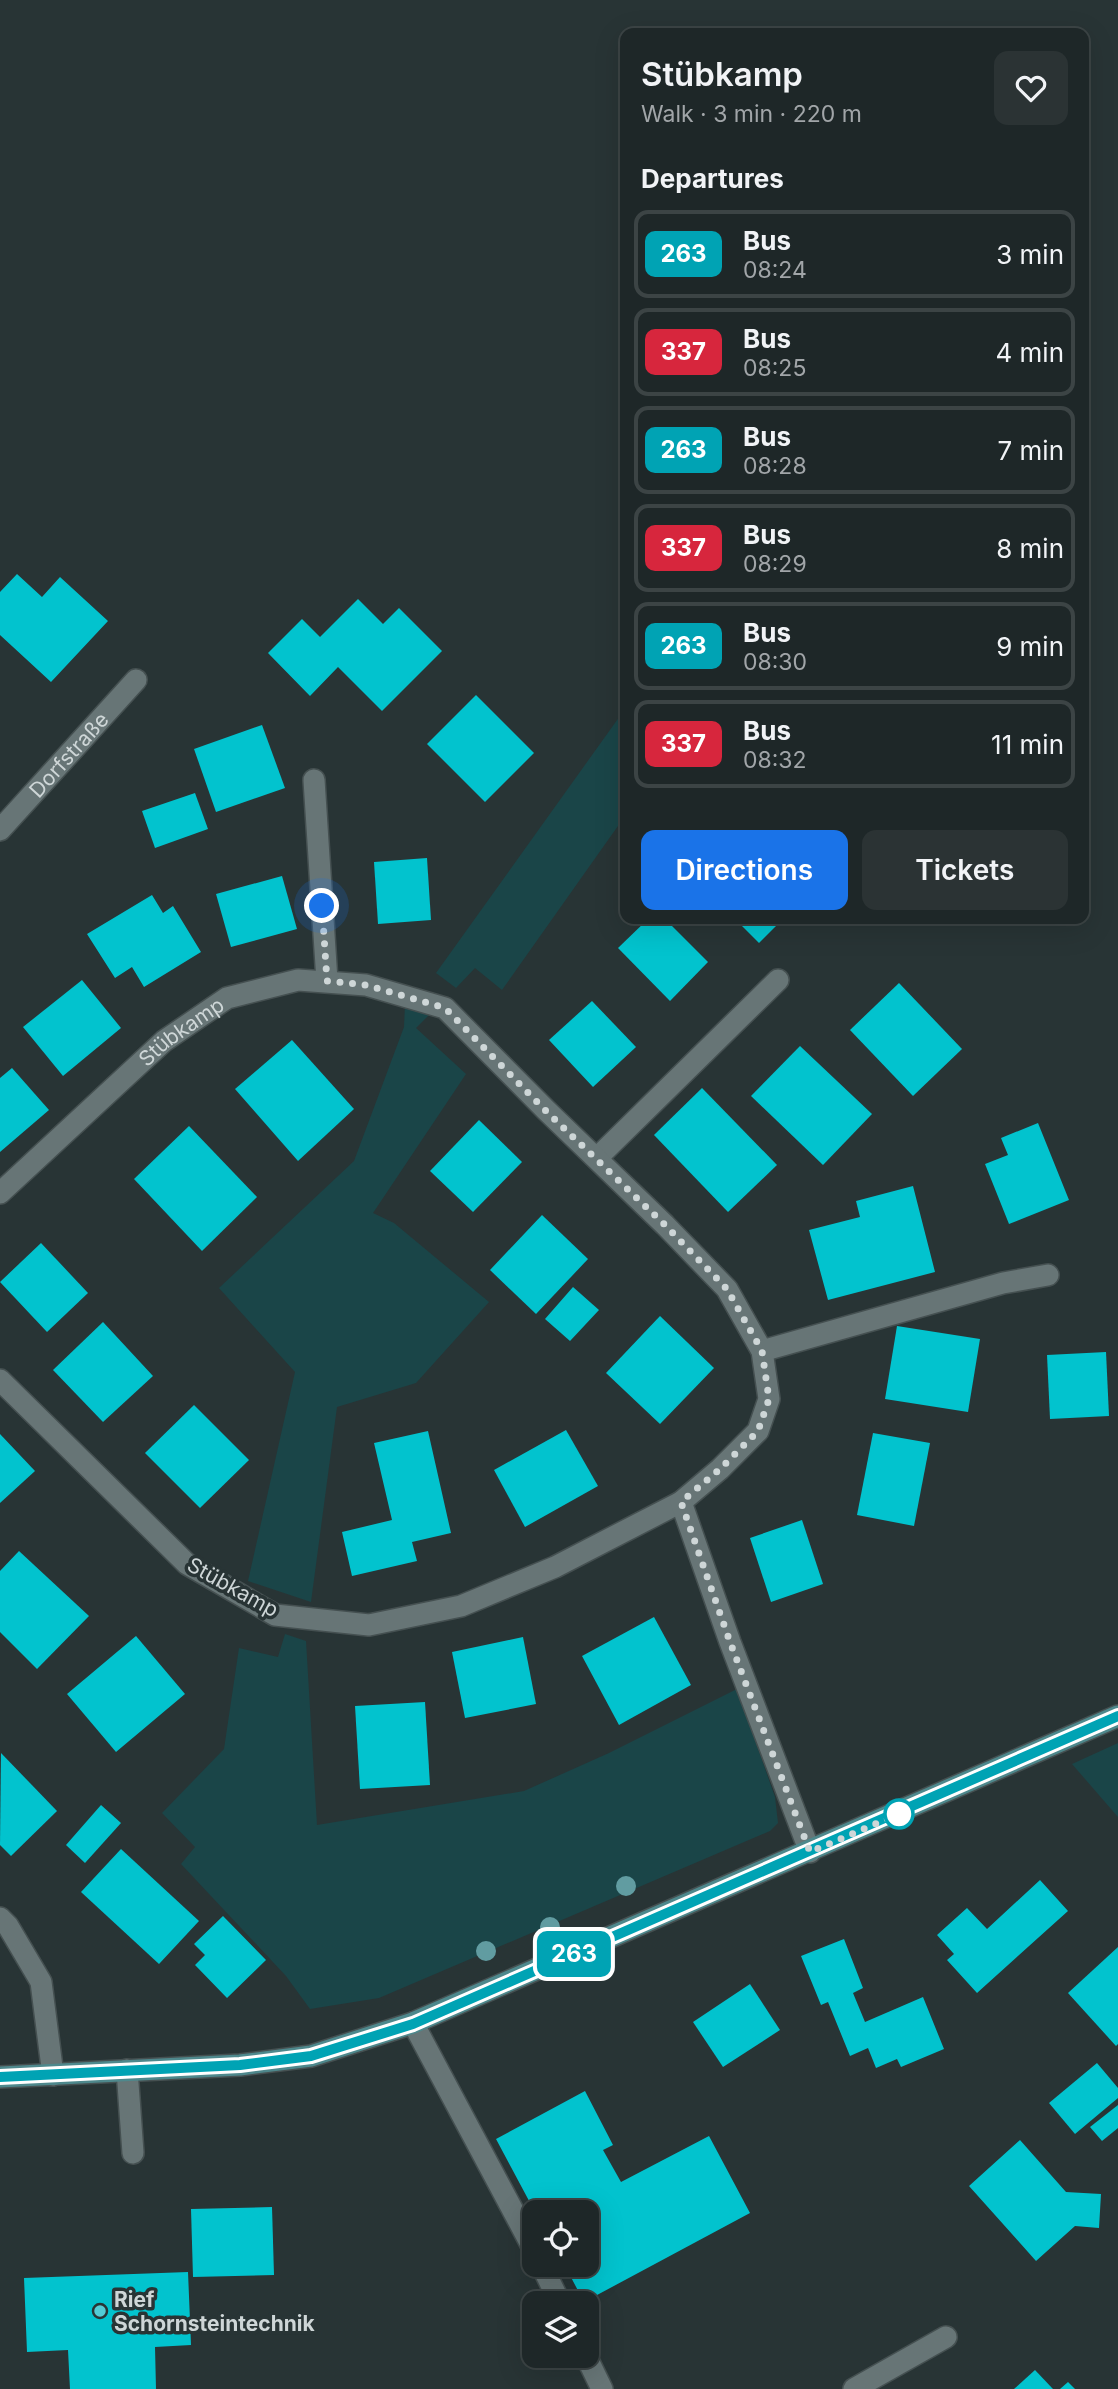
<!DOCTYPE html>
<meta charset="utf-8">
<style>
body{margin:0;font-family:Inter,sans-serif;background:#2b3334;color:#f1f3f6;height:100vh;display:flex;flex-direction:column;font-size:26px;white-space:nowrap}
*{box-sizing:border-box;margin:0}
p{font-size:23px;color:#a1a5a8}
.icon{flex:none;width:38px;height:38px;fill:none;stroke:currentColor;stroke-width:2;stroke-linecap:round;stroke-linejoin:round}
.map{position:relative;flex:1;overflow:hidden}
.panel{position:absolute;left:620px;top:28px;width:469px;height:896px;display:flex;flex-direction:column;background:#1e2728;border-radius:14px;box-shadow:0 7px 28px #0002,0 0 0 2px #3c4445}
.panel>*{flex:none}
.badge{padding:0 14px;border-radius:10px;font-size:24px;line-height:46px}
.buttons{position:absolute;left:522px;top:2200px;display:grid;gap:14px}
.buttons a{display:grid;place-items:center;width:77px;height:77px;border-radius:14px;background:#1e2728;box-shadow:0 7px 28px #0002,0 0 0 2px #3c4445;font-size:35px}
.you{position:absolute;width:35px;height:35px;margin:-18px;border:5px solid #fff;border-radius:50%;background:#1a73e8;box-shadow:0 0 0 10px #1a73e833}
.map>.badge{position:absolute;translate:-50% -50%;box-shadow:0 0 0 4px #fff}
h2{padding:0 21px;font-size:26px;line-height:63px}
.round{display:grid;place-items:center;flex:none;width:74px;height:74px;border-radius:14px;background:#2b3334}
.head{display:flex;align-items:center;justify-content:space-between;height:119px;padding:0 21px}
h1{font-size:33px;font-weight:600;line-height:52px}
.button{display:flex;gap:14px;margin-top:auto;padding:14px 21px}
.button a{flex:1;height:80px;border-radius:14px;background:#1a73e8;color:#fff;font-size:28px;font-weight:600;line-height:80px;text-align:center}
.button a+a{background:#2b3334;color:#f1f3f6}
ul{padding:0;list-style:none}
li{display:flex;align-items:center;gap:21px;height:88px;margin:0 14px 10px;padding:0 7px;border:4px solid #3c4445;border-radius:14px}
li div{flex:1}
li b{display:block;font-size:26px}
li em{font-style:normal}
li .badge{min-width:77px;font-weight:700;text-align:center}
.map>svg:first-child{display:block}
</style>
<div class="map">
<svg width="1118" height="2389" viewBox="0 0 1118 2389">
<rect width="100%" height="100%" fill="#283435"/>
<!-- green -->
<g fill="#1a4548">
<path d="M 625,709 L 625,816 L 502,990 L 475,968 L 456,988 L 436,973 Z"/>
<path d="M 405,1004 L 431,1013 L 416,1028 L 466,1074 L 373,1213 L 394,1223 L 489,1302 L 416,1383 L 337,1407 L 311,1602 L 248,1581 L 295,1372 L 219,1288 L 354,1161 L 404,1027 Z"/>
<path d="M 285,1634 L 306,1641 L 317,1825 L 524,1791 L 609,1753 L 737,1689 L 775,1797 L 778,1823 L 770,1831 L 379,1998 L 310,2009 L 286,1976 L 181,1864 L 195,1847 L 162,1813 L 224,1749 L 239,1648 L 278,1657 Z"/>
<path d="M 1118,1743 L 1118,1817 L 1072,1764 Z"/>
</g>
<!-- building -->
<g fill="#02c3ce">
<path d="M 17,574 L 42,597 L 60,577 L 108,621 L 51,682 L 0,635 L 0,592 Z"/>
<path d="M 358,599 L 383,624 L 399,608 L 442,651 L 382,711 L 338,667 L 310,696 L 268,653 L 302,619 L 320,637 Z"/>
<path d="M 476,695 L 534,753 L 485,802 L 427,744 Z"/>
<path d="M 262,725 L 285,788 L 216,812 L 194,749 Z"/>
<path d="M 195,793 L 208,829 L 155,848 L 142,811 Z"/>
<path d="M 427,858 L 431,920 L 378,924 L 374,862 Z"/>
<path d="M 282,876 L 297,929 L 231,947 L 216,894 Z"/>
<path d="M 152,895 L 163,913 L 173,906 L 201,952 L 144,987 L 132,967 L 115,978 L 87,934 Z"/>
<path d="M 648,919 L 665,919 L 708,962 L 670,1001 L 618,948 Z"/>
<path d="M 735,919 L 783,919 L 759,943 Z"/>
<path d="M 82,980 L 121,1028 L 63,1076 L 23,1027 Z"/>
<path d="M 899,983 L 962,1049 L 913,1096 L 850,1030 Z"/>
<path d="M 592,1001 L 636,1047 L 593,1087 L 549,1040 Z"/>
<path d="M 292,1040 L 354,1109 L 298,1161 L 235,1089 Z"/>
<path d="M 800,1046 L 872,1114 L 823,1165 L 751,1096 Z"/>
<path d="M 12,1068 L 49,1110 L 0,1152 L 0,1078 Z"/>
<path d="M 702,1088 L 777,1165 L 728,1212 L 654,1135 Z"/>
<path d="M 479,1120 L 522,1162 L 473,1212 L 430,1171 Z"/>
<path d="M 1038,1123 L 1069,1200 L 1009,1224 L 985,1164 L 1008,1155 L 1001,1138 Z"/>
<path d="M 189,1126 L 257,1197 L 202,1251 L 134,1179 Z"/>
<path d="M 913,1186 L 935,1272 L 828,1300 L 809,1230 L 860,1217 L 856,1201 Z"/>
<path d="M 542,1215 L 588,1259 L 536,1314 L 490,1270 Z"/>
<path d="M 41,1243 L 88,1293 L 47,1332 L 0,1282 Z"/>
<path d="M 573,1287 L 599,1310 L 570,1341 L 545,1319 Z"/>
<path d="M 660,1316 L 714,1368 L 660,1424 L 606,1373 Z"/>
<path d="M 103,1322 L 153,1376 L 103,1422 L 53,1370 Z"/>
<path d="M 897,1326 L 980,1339 L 968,1412 L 885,1399 Z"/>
<path d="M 1106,1352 L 1109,1416 L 1050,1419 L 1047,1355 Z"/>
<path d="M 194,1405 L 249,1460 L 200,1508 L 145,1453 Z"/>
<path d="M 566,1430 L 598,1486 L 525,1527 L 494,1470 Z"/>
<path d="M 428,1431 L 451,1533 L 412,1542 L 417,1561 L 352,1576 L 342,1532 L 392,1520 L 374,1443 Z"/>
<path d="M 873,1433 L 930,1443 L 914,1526 L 857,1515 Z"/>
<path d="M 0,1434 L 35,1471 L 0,1503 Z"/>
<path d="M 802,1520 L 823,1584 L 771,1602 L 750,1538 Z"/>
<path d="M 19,1551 L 89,1616 L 37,1669 L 0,1632 L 0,1571 Z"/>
<path d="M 654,1617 L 691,1685 L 619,1725 L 582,1656 Z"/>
<path d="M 136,1636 L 185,1694 L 116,1752 L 67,1694 Z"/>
<path d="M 523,1637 L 536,1704 L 465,1718 L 452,1652 Z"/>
<path d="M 425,1702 L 430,1785 L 360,1789 L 355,1706 Z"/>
<path d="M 1,1753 L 57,1811 L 11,1856 L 0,1845 Z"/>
<path d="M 101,1805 L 121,1823 L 85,1863 L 66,1845 Z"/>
<path d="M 121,1849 L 199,1921 L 159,1964 L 81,1892 Z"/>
<path d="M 1040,1880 L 1068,1911 L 977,1993 L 947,1960 L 954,1954 L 937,1935 L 967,1908 L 987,1929 Z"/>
<path d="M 223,1916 L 266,1960 L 227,1998 L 195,1965 L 205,1955 L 194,1944 Z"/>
<path d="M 844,1939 L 863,1988 L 853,1993 L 865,2022 L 923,1997 L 944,2049 L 901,2067 L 897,2059 L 876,2068 L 868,2048 L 850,2056 L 828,2002 L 821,2005 L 801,1956 Z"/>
<path d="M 1118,1947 L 1118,2044 L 1116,2046 L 1068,1993 Z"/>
<path d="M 750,1984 L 780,2030 L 723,2067 L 693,2022 Z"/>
<path d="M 1097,2063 L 1118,2088 L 1118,2098 L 1075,2134 L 1049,2103 Z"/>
<path d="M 585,2091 L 613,2145 L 603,2150 L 621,2182 L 709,2136 L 750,2213 L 584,2302 L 564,2264 L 586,2264 L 586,2212 L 535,2212 L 496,2139 Z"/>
<path d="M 1118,2105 L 1118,2128 L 1102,2141 L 1090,2127 Z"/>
<path d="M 1020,2140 L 1066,2192 L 1101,2194 L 1099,2228 L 1075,2226 L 1036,2261 L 969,2186 Z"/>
<path d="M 272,2207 L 274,2275 L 193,2277 L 191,2209 Z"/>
<path d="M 188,2272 L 191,2345 L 155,2347 L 156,2389 L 70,2389 L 68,2350 L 27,2352 L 24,2278 Z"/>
<path d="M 1035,2370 L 1053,2389 L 1014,2389 Z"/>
<path d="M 1068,2382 L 1075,2389 L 1060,2389 Z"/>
</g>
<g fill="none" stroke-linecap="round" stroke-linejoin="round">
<!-- minor casing -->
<g stroke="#455051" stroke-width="24">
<g id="minor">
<path d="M 314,780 L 327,981"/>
<path id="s1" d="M 0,830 L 136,680"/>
<path d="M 597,1158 L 778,980"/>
<path id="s2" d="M 0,1193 L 164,1041 L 227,998 L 298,980 L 366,985 L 445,1008 L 546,1110 L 665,1225 L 727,1289 L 762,1351 L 769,1399 L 758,1431 L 720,1469 L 681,1502 L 555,1567 L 461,1606 L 369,1625 L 275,1615 L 187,1564 L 0,1380"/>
<path d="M 762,1351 L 1003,1283 L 1048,1275"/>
<path d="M 681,1502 L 730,1642 L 810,1852"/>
<path d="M 0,1918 L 8,1926 L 41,1982 L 53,2075"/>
<path d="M 413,2023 L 534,2250"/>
<path d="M 127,2070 L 133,2153"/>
<path d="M 541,2264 L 560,2303"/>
<path d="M 586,2356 L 602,2389"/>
<path d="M 854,2389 L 946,2337"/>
</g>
</g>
<!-- major casing -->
<g stroke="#455051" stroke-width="24">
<path id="major" d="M 0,2077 L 240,2065 L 311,2056 L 413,2023 L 1118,1716"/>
</g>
<!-- minor -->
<use href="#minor" stroke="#677576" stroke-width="21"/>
<!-- major -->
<use href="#major" stroke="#4e888c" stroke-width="21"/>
</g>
<!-- trees -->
<g fill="#619ca1">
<circle cx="626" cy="1886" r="10"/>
<circle cx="550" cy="1927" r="10"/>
<circle cx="486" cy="1951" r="10"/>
</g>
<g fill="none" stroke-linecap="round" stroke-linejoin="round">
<!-- line casing -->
<g stroke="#fff" stroke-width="16">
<path id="line" d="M 0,2077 L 240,2065 L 311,2056 L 413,2024 L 1118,1716"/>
</g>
<!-- line -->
<use href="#line" stroke="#00a3b4" stroke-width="10"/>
<!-- walk -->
<path stroke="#ced6d7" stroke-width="7" stroke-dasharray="0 12.6" d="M 322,906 L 327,981 L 366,985 L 445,1008 L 545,1110 L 665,1225 L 727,1289 L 762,1351 L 769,1399 L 758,1431 L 720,1469 L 681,1502 L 730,1642 L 810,1852 L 903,1812 L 899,1814"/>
</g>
<!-- markers -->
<circle fill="#fff" stroke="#00a3b4" stroke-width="3.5" cx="899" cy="1814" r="14"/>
<circle fill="#52ccd5" stroke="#283435" stroke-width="2.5" cx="100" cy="2311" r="7"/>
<g text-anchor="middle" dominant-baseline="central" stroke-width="7" stroke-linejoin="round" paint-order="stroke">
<!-- street labels -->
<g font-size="21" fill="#ced6d7" stroke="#283435">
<text stroke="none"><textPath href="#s1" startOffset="102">Dorfstraße</textPath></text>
<text stroke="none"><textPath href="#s2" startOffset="243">Stübkamp</textPath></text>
<text transform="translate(233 1587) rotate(29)">Stübkamp</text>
</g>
<!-- poi labels -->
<g font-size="21" font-weight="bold" fill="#ced6d7" stroke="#283435" text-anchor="start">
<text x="114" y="2299">Rief<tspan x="114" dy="24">Schornsteintechnik</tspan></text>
</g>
</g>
</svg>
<div class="buttons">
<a><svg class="icon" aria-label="locate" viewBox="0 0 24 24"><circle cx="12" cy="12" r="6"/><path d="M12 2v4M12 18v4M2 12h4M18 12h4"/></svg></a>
<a><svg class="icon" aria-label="layers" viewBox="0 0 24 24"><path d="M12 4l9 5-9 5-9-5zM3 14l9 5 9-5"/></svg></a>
</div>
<div class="you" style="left:322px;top:906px"></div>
<b class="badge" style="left:574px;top:1954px;background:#00a3b4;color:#fff">263</b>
<section class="panel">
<div class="head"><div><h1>Stübkamp</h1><p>Walk · 3 min · 220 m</p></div><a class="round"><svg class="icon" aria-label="heart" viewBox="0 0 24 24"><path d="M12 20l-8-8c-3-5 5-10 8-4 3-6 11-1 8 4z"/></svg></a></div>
<h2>Departures</h2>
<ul>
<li><span class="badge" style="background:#00a3b4;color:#fff">263</span><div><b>Bus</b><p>08:24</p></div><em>3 min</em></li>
<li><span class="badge" style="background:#d7263d;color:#fff">337</span><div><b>Bus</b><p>08:25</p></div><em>4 min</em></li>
<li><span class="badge" style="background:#00a3b4;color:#fff">263</span><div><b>Bus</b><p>08:28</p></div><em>7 min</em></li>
<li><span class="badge" style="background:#d7263d;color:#fff">337</span><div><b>Bus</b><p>08:29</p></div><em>8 min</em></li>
<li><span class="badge" style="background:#00a3b4;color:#fff">263</span><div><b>Bus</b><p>08:30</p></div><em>9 min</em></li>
<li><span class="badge" style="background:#d7263d;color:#fff">337</span><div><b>Bus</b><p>08:32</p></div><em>11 min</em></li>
</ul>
<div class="button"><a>Directions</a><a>Tickets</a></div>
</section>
</div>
